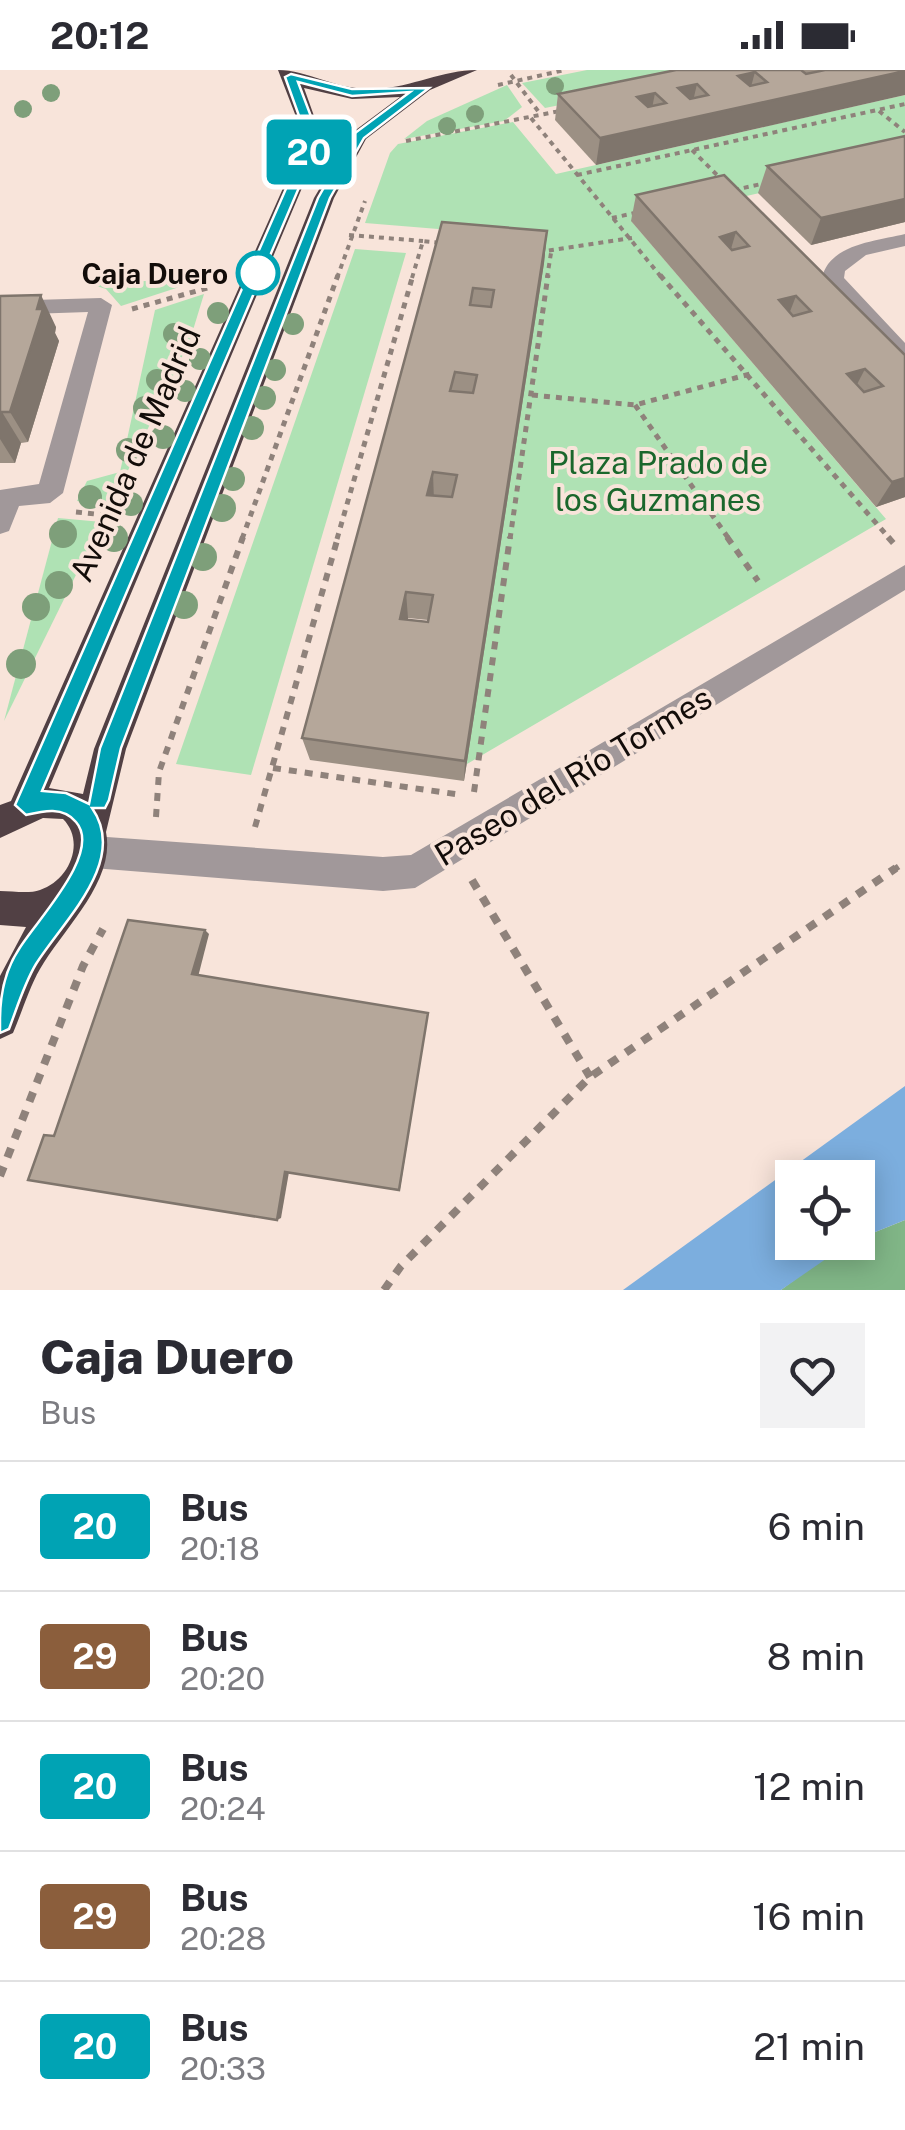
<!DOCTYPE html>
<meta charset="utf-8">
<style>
body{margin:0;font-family:"Public Sans",sans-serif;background:#f2f2f3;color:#2b2b33;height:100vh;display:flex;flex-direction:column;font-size:38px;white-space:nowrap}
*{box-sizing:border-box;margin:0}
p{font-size:32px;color:#7c7c81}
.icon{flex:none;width:55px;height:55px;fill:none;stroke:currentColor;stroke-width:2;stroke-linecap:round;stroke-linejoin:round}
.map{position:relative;height:1220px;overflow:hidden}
.drawer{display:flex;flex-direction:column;background:#fff;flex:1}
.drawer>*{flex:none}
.badge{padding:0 20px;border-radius:8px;font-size:35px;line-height:65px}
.buttons{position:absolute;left:775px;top:1090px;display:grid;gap:20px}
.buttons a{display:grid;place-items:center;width:100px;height:100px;border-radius:0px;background:#fff;box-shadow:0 5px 25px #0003;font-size:50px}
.map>.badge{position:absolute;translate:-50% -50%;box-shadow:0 0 0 5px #fff}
.round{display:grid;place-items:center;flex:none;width:105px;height:105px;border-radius:0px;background:#f2f2f3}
.head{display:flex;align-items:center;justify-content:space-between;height:170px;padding:0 40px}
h1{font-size:48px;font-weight:800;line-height:75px}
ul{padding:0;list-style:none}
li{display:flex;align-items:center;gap:30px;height:130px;padding:0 40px;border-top:2px solid #e1e1e2}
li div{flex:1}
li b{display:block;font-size:38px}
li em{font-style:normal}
li .badge{min-width:110px;font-weight:700;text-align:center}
.status{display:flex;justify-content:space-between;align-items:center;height:70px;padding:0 50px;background:#fff;direction:ltr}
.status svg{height:28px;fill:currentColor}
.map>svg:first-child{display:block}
</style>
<div class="status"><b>20:12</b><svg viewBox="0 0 49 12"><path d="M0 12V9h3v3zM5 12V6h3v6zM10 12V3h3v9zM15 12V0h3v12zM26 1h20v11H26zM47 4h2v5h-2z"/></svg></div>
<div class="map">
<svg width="905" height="1220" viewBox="0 0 905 1220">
<rect width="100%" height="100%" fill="#f8e4da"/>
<!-- green -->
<g fill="#afe2b4">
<path d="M 587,0 L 679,0 L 689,9 L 545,38 L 522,13 Z"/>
<path d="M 507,15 L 522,37 L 504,51 L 404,69 L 427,51 Z"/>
<path d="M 905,25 L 905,90 L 632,152 L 886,449 L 467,694 L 487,163 L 365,153 L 390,83 L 398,74 L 513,52 L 556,104 Z"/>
<path d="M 355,179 L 406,183 L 251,705 L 176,694 Z"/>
<path d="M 204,209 L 121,236 L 106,219 L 87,213 Z"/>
<path d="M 204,224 L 190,270 L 112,434 L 77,431 L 87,411 L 120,402 L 155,240 Z"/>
<path d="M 58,448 L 102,452 L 4,651 Z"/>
</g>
<!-- forest -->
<path fill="#81b687" d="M 905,1150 L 905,1220 L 781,1220 L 838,1177 Z"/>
<!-- water -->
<path fill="#7caede" d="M 905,1016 L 905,1150 L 858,1169 L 858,1108 L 792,1108 L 792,1172 L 849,1173 L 781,1220 L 623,1220 Z"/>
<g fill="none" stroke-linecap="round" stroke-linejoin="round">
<!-- path-far3 -->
<g stroke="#8f827b" stroke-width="4" stroke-dasharray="5 5" stroke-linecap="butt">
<path d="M 511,5 L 541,45"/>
<path d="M 498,15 L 565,0"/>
<path d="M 879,41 L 905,62"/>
<path d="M 531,48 L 662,208"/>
<path d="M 406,71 L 560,41"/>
<path d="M 692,80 L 723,111"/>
<path d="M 577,105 L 905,34"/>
<path d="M 734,120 L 766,113"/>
<path d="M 612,148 L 639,142"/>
<path d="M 349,165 L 423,171"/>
<path d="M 539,182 L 632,168"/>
<path d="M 337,208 L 365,131"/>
<path d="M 412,208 L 423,171 L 442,173"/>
<path d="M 547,208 L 551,183"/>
</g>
<!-- path-far2 -->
<g stroke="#8f827b" stroke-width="5" stroke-dasharray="6 6" stroke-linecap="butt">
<path d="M 660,205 L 890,469"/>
<path d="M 132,239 L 211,217"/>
<path d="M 532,325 L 635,335 L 750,304"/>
<path d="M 635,335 L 729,469"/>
<path d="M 76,442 L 114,446"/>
<path d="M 242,469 L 338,205"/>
<path d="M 337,469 L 413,205"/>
<path d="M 510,469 L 548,205"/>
</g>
<!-- path-far1 -->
<g stroke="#8f827b" stroke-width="6" stroke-dasharray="8 8" stroke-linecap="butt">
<path d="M 727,467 L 758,511"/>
<path d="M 888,467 L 895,475"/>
<path d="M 273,698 L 462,725"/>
<path d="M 474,722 L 510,467"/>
<path d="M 156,747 L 159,702 L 243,467"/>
<path d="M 255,757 L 338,467"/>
<path d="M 892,801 L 905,792"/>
</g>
<!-- path -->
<g stroke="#8f827b" stroke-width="8" stroke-dasharray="10 10" stroke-linecap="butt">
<path d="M 472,810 L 590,1007"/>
<path d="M 0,1106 L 83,896 L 103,859"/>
<path d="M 384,1220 L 401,1196 L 590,1007 L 896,798"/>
</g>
<!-- minor -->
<g fill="#a1989a" fill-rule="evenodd">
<path d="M 905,164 L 905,176 L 866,185 L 845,201 L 844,208 L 905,273 L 905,294 L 897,291 L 838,232 L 822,208 C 829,174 877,171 905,164 Z"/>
<path d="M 101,228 L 112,235 L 63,423 L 50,433 L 19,436 L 9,461 L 0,464 L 0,420 L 39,414 L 88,242 L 0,245 L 0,231 Z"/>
<path d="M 905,495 L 905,520 L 415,818 L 383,821 L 93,798 L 81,794 L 76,782 L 81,770 L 93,766 L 383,787 L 411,785 Z"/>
</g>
<!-- highway -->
<path fill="#514044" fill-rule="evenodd" d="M 278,0 C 309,0 336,21 377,19 C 412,17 443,0 477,0 L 430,20 L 366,69 L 334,128 L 126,679 L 106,762 C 116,811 63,859 40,899 C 29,918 22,942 13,963 L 0,969 L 0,906 L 26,857 L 0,855 L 0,821 C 13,821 29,824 40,820 C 69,811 86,772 63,749 L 43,748 L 0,768 L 0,735 L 11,731 L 300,80 L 300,57 ZM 304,18 L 352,29 L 400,27 L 353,62 L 314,128 L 94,679 L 83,724 L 49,718 L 318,80 L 318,57 Z"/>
</g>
<!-- trees -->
<g fill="#7e9f7a">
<circle cx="555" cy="16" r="9"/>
<circle cx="51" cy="23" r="9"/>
<circle cx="23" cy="39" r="9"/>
<circle cx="475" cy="44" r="9"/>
<circle cx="447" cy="56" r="9"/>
<circle cx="218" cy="243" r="11"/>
<circle cx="293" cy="254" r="11"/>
<circle cx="174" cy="264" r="11"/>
<circle cx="200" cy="289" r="11"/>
<circle cx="275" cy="300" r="11"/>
<circle cx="157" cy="310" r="11"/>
<circle cx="185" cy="321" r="11"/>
<circle cx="264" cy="328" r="12"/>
<circle cx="145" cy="338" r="12"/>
<circle cx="252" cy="358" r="12"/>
<circle cx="163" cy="367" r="12"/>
<circle cx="128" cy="380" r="12"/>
<circle cx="233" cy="409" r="12"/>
<circle cx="90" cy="427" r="12"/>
<circle cx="131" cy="434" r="12"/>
<circle cx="222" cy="438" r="14"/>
<circle cx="63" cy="464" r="14"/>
<circle cx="114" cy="468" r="14"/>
<circle cx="203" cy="487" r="14"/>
<circle cx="59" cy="515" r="14"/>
<circle cx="184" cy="535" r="14"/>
<circle cx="36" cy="537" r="14"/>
<circle cx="21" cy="594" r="15"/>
</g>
<!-- wall -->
<g fill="#9c9084" fill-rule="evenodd">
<path d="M 676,0 L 905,0 L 596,95 L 555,50 L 558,24 Z"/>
<path d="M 905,66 L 905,152 L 811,175 L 758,123 L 767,96 Z"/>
<path d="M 724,105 L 905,285 L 905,427 L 876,437 L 631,151 L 636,125 Z"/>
<path d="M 442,152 L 547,161 L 544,193 L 464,711 L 310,690 L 302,668 ZM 408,548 L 428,550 L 428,552 L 408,550 Z"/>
<path d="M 0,226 L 56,257 L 55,263 L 59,271 L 28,372 L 21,373 L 15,393 L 0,393 Z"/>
</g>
<!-- shaded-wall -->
<g fill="#7f756c">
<path d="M 905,1 L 905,25 L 596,95 L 600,68 Z"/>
<path d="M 755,2 L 748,28 L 738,6 Z"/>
<path d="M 697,14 L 691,40 L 678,18 Z"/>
<path d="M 655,23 L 650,49 L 637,27 Z"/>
<path d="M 905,129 L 905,152 L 811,175 L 821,148 Z"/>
<path d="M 547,161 L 544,193 L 464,711 L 465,691 Z"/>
<path d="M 736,162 L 728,189 L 720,167 Z"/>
<path d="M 41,225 L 56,257 L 55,263 L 59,271 L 28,372 L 10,342 Z"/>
<path d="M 796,226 L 786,252 L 779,230 Z"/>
<path d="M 865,299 L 852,324 L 847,304 Z"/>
<path d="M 2,342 L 21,373 L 15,393 L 0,369 L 0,350 Z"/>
<path d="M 433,402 L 434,432 L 427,425 Z"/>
<path d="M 905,408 L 905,427 L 876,437 L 892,412 Z"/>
<path d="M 406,522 L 408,548 L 402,574 L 400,549 Z"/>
<path d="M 205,860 L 209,864 L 198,907 L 192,904 Z"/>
<path d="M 428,943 L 400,1119 L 399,1120 Z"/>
<path d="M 285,1102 L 289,1102 L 281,1148 L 277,1150 Z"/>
</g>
<!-- building -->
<g fill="#b5a79a" stroke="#7f756c" stroke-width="2.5" fill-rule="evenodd">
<path d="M 676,0 L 801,0 L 806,4 L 825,0 L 905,0 L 905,1 L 600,68 L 558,24 ZM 755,2 L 767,12 L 750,16 L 738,6 ZM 697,14 L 708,25 L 690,29 L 678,18 ZM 655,23 L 666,33 L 648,37 L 637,27 Z"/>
<path d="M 905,66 L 905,129 L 821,148 L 767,96 Z"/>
<path d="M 724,105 L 905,285 L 905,408 L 892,412 L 636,125 ZM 736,162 L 749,176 L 732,180 L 720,167 ZM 796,226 L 811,241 L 793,246 L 779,230 ZM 865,299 L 883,316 L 864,322 L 847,304 Z"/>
<path d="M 442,152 L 547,161 L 465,691 L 302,668 ZM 473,218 L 494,220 L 491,237 L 470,235 ZM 455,302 L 477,305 L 473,323 L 450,321 ZM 433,402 L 457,405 L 452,427 L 427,425 ZM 406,522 L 433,525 L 428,552 L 400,549 Z"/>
<path d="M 41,225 L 37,239 L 43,239 L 10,342 L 2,342 L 0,350 L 0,226 Z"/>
<path d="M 128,850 L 205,860 L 192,904 L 428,943 L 399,1120 L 285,1102 L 277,1150 L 28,1110 L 44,1065 L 54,1066 Z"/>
</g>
<!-- line -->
<path fill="#00a3b4" stroke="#fff" stroke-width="2.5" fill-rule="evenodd" d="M 291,4 L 352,19 L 429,18 L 364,68 L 330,128 L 121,678 L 109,730 L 105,738 L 92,738 C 129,791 63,851 36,894 C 24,914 17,938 9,959 L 0,963 L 0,950 C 0,927 5,900 19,879 C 35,852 103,783 76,752 C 63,736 43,741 26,745 L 15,735 L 303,80 L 303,57 L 285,7 ZM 298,12 L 352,26 L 410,22 L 355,63 L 318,128 L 100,678 L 89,734 L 66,723 L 42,721 L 315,80 L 315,57 Z"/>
<!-- markers -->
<circle fill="#fff" stroke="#00a3b4" stroke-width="5" cx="258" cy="203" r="20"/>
<g text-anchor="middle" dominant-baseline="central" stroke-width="8" stroke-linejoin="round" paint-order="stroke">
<!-- far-stop labels -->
<g font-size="28" font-weight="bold" fill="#120c09" stroke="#f8e4da" text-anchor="end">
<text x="228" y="203">Caja Duero</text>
</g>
<!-- street labels -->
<g font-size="32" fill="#120c09" stroke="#f8e4da">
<text transform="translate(135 384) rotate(-66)">Avenida de Madrid</text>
<text transform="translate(573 706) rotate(-31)">Paseo del Río Tormes</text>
</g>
<!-- park labels -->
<g font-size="32" fill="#1a672c" stroke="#f8e4da">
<text x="658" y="392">Plaza Prado de<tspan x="658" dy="37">los Guzmanes</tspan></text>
</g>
</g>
</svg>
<div class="buttons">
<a><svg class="icon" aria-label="locate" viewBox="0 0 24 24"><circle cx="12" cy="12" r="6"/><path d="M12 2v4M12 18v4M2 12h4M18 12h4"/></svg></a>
</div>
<b class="badge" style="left:309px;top:82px;background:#00a3b4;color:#fff">20</b>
</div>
<section class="drawer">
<div class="head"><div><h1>Caja Duero</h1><p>Bus</p></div><a class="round"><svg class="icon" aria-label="heart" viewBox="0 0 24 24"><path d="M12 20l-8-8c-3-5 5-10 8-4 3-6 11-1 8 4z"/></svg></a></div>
<ul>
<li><span class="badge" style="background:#00a3b4;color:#fff">20</span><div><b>Bus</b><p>20:18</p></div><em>6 min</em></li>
<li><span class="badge" style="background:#8b5e3c;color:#fff">29</span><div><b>Bus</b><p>20:20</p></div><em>8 min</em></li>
<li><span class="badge" style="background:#00a3b4;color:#fff">20</span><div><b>Bus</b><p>20:24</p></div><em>12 min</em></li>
<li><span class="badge" style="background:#8b5e3c;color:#fff">29</span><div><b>Bus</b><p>20:28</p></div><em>16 min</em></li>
<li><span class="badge" style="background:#00a3b4;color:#fff">20</span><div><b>Bus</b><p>20:33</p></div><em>21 min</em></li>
</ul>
</section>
